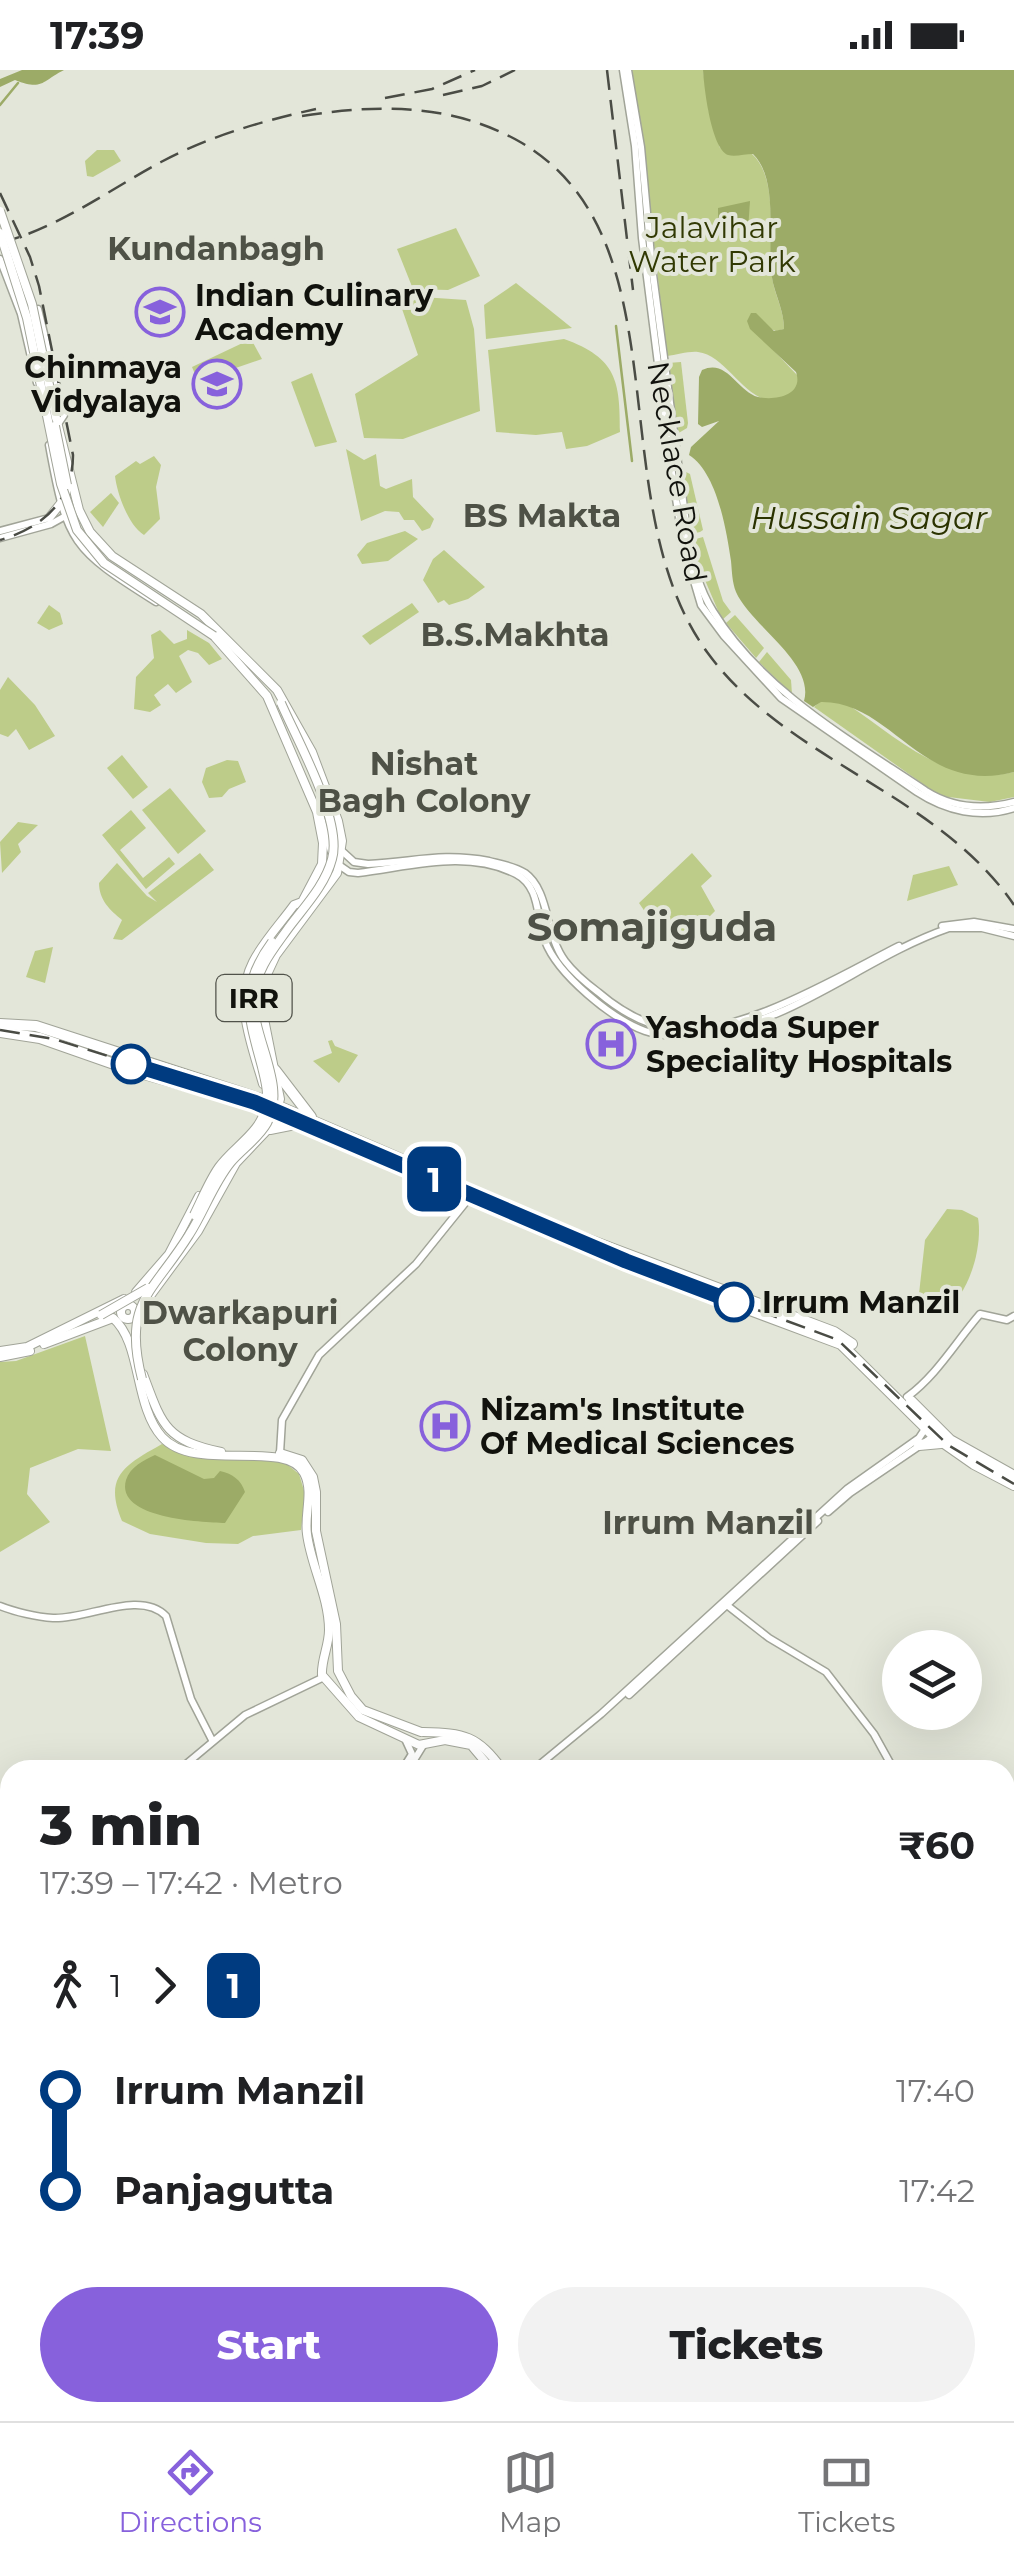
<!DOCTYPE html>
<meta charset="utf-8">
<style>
body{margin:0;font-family:Montserrat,sans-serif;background:#f2f2f2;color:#202124;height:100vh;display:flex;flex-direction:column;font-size:38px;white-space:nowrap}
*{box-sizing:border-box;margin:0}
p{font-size:32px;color:#757577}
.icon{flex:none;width:55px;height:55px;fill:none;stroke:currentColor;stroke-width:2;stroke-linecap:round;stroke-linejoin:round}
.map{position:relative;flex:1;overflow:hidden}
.panel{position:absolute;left:0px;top:1690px;width:1015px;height:662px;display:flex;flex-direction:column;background:#fff;border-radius:30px 30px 0 0;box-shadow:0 10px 40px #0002}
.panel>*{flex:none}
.badge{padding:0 20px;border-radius:15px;font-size:35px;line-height:65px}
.tools{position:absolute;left:882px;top:1560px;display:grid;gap:20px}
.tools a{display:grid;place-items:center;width:100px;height:100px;border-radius:50%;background:#fff;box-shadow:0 10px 40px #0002;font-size:50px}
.map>.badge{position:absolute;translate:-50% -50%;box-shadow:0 0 0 5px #fff}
.legs{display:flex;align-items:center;gap:15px;height:110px;padding:0 40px;font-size:32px}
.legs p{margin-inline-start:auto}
.headline{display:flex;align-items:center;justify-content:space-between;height:170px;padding:0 40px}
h1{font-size:55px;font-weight:800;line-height:75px}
.primary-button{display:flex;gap:20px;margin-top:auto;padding:20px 40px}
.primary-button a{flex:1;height:115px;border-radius:60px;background:#8761dc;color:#fff;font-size:40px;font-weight:800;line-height:115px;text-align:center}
.primary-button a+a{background:#f2f2f2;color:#202124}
ul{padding:0 40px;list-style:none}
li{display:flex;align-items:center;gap:35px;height:100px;font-size:38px}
li i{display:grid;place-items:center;width:15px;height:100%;margin:0 12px;background:currentColor}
li i::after{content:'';width:25px;height:25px;margin:-12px;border:8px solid;border-radius:50%;background:#fff}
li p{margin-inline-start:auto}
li:first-child i{background:linear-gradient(#0000 50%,currentColor 0)}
li:last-child i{background:linear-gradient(currentColor 50%,#0000 0)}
.status{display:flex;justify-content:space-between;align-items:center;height:70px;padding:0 50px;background:#fff;direction:ltr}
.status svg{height:28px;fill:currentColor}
.tabs{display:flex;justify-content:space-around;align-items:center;height:140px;border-top:2px solid #e0e0e0;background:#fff;font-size:28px;color:#757577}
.tabs a{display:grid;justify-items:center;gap:5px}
.tabs .selected{color:#8761dc}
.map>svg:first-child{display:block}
</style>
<div class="status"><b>17:39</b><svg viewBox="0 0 49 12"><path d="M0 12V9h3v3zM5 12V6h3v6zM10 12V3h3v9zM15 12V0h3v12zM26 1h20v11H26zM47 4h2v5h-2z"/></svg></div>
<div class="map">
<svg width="1014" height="2351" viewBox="0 0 1014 2351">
<rect width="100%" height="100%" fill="#e3e6d9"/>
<!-- green -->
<g fill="#bdcc89">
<path d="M 632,0 L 703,0 L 709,42 L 720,78 L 752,84 C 781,110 766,177 773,213 C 777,230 784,242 784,259 L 776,261 L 768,258 L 774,281 L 798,306 L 798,318 C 753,358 734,286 698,282 C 689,281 676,285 667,286 C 655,191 647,95 632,0 Z"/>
<path d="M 97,80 L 114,80 L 121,91 L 93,107 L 87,106 L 85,91 Z"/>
<path d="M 456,158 L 480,206 L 448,220 L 413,219 L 397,179 Z"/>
<path d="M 516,213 L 572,258 L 486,269 L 484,235 Z"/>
<path d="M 422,227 L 466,230 L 474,259 L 480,341 L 403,369 L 364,368 L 355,324 L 418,285 L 401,236 Z"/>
<path d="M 251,269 L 262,289 L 198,311 L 192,297 Z"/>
<path d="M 564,269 C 617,288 620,311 620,362 L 587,376 L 566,379 L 562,362 L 536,365 L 496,362 L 488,280 Z"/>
<path d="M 681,292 L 688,353 L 687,358 L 677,364 L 668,293 Z"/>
<path d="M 312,303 L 337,372 L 315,377 L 291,312 Z"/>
<path d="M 346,379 L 364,390 L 376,384 L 380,416 L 386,419 L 412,409 L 413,427 L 434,449 L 430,458 L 422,461 L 414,450 L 404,450 L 399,442 L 385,441 L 361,451 Z"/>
<path d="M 154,386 L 161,395 L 156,417 L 160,449 L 144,465 C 128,455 117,423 115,406 L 136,391 L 140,394 Z"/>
<path d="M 682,400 L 690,404 L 703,460 L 700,462 L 691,464 Z"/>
<path d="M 111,423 L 119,433 L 103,457 L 90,442 Z"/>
<path d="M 405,461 L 418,469 L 388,491 L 362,494 L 357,485 L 367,473 Z"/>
<path d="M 703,467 L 723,531 L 731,542 L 722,550 L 699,496 L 692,470 Z"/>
<path d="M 444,480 L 485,517 L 468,529 L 449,535 L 444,530 L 438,533 L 423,510 L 433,489 Z"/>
<path d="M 412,533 L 419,542 L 370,575 L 362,566 Z"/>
<path d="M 49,535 L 60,543 L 63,554 L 49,560 L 37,553 Z"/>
<path d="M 735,545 L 764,578 L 756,588 L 726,553 Z"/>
<path d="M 160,560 L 174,574 L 187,569 L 187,560 L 209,573 L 222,589 L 209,595 L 198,583 L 188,580 L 179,586 L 192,612 L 176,623 L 168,614 L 154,625 L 161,635 L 150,642 L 134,639 L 136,607 L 154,588 L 151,565 Z"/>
<path d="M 767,582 L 791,610 L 792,624 L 759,592 Z"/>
<path d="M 8,607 L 35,635 L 55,666 L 29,680 L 16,659 L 8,667 L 0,664 L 0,620 Z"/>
<path d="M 837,631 L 847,634 C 898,668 948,718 1014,702 L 1014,727 L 990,732 L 940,726 L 814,637 L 820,632 Z"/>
<path d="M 122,685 L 148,717 L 133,729 L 107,698 Z"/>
<path d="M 227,690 L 238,691 L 246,712 L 229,719 L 222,727 L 209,728 L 202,712 L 206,698 Z"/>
<path d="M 170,718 L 206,761 L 178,784 L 142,740 Z"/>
<path d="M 131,740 L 146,758 L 120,780 L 143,808 L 169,787 L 175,794 L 146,819 L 102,765 Z"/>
<path d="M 18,752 L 38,755 L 18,774 L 21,782 L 2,803 L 0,772 Z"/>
<path d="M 200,783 L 214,800 L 122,870 L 113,869 L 122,850 C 110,840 99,830 99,813 L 117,793 L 147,826 L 157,832 L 148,823 Z"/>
<path d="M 692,783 L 712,806 L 701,816 L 715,841 L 704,852 L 697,848 L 672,873 L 658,852 L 654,855 L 639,833 Z"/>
<path d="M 949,796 L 958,815 L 907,831 L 913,805 Z"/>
<path d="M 53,877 L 45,913 L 26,907 L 35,881 Z"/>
<path d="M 332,970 L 335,976 L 358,985 L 339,1013 L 313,991 L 332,983 L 328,971 Z"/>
<path d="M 947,1139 L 962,1140 L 978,1148 C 983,1176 969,1228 942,1242 L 930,1238 L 919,1224 L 925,1170 Z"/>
<path d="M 85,1266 L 111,1381 L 78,1379 L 30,1398 L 27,1424 L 50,1452 L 0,1482 L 0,1292 L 16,1291 Z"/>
<path d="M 162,1374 L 201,1388 L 283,1391 L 299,1404 L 305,1424 L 301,1460 L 253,1466 L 238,1474 L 206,1473 L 150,1464 L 122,1451 C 103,1406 125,1395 162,1374 Z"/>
</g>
<!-- water -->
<g fill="#9cab67">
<path d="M 22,0 L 64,0 C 42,11 43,21 15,10 L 0,17 L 0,9 Z"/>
<path d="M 703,0 L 1014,0 L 1014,702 C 921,726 893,631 821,632 L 813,637 L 804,631 C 815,592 751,556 736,522 C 732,512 732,501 731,491 C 726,458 717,403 689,385 L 691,377 L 719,351 L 702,357 L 698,354 L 699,307 L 702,300 C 727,288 737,321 758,327 C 776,331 804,325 796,302 L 750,259 L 747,251 L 751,243 L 756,243 L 774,261 L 784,259 C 784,242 777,229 773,213 C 765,176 781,111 753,84 C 745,84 735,87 728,85 C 711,78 704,17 703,0 Z"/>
<path d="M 750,131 L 748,160 L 718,151 L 718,138 Z"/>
<path d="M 155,1385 L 204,1409 L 214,1408 L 220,1401 C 233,1404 241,1410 245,1422 L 225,1453 C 202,1452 115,1449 126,1410 C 130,1397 144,1390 155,1385 Z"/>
</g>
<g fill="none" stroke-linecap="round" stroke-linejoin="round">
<!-- stream -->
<g stroke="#9cab67" stroke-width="2.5">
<path d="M 0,35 L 18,13"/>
<path d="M 616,256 L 632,391"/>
</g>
<!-- secondary casing -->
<g stroke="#a1a498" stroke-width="9">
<g id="secondary">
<path d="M 623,0 L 635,76 L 642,168 L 671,396 L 683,474 L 701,535 L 724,566 L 781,628 L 917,722 C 946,741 980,749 1014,738"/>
<path d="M 628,0 L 641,77 L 652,197 L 688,468 C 693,494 699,519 713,541 C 762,621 850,670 926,721 C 953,738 983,740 1014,732"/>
<path d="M 0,189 L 21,244 L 37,313"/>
<path d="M 31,241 L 38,239 L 64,345 L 58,354"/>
<path d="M 49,375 C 67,474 72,479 156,532"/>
<path d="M 0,461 L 49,448"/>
<path d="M 0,468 L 51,454 L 69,444"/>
<path d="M 318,736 L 331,782"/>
<path d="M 342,781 L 354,792 L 368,794 C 414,792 441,782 489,791 C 501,794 514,796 525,803 C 550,821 545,865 565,891 C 574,903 586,913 598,922 C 619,940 645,955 672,959 C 738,968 841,905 899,876"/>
<path d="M 336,793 L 349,802 L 358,803 C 410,797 466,779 516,804 C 541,817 536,848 545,871 C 558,905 612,949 645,961 C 662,967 681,966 698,964 C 792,956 862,888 949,858 L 982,858 L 1014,866"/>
<path d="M 942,856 L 974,852 L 1014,859"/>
<path d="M 907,1327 C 937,1305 955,1273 980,1244 L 1007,1250 L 1014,1246"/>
<path d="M 280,1383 L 282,1350 L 319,1285 L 416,1194 L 470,1127"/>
<path d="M 828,1442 L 850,1423 L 934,1366"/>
<path d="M 0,1536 C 15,1542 37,1547 53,1548 C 86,1550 140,1519 166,1546 L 191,1629 L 212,1670"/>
<path d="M 728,1536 L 769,1568 L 826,1602 L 874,1664 L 894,1700"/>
<path d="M 629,1625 L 818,1451"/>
<path d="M 179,1700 L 245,1645 L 324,1607"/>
<path d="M 402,1700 L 412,1684 L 406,1671"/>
<path d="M 408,1700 L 424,1674"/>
<path d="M 533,1700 L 601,1644 L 847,1419 L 919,1368 L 925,1359"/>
<path d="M 0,1778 L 10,1770"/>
<path d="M 1005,1802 L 1014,1797"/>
<path d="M 0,1887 L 10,1882"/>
<path d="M 0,2158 L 10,2159"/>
<path d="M 0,2164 L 10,2165"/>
<path d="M 1005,2280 L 1014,2259"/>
<path d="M 506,2351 L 516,2342"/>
<path d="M 740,2351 L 748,2342"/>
<path d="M 747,2351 L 755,2342"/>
<path d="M 980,2351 L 984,2342"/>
</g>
</g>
<!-- primary casing -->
<g stroke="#a1a498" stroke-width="10">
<g id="primary">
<path d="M 56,348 L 79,440 L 90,462 L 112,486 L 201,544 L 277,620 L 312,682 L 338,751 L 342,771 L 337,803 L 276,885 L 263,913 L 261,934 L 280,1029 L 273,1054 L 236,1093 L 198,1161 L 150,1226"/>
<path d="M 49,448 L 65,428 L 67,415"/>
<path d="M 214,566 L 267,626 L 317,742 L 323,773 L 322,794 L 302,832 L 294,835 C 281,853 263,872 253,892 C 233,931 252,975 263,1014"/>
<path d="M 136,1222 L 169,1184 L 199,1126"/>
<circle cx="128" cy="1242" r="7"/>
<path d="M 44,1274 L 113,1248 C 142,1273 134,1336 162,1367 C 195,1404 285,1368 304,1403 C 314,1422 304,1444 307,1464 C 311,1496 329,1527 329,1560 C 329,1576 321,1590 322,1605 L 359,1647 L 419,1675 L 445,1670 L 471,1675 L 492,1700"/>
<path d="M 0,1281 L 27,1277 L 124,1229"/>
<path d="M 0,1287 L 30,1281"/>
<path d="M 143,1304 C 162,1355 165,1370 221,1382"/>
<path d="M 280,1383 L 302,1390 L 313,1407 L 316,1422 L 316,1461 L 336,1554 L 338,1601 L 351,1626 L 363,1640 L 421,1662"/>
<path d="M 423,1662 C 465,1663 477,1665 503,1700"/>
<path d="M 1005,2127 L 1014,2132"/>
<path d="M 1005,2135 L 1014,2140"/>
</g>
</g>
<!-- highway casing -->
<g stroke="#a1a498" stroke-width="12">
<g id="highway">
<path d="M 0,954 L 36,956 L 264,1030 L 454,1112"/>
<path d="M 0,962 L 40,968 L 137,1002 L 252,1034 L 643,1200 L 841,1274 L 934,1366 L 974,1394 L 1014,1415"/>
<path d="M 275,1000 L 311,1047"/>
<path d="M 270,1059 L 295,1054"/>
<path d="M 571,1163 L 834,1262 L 852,1274"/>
<path d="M 911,1331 L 950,1370 L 1014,1406"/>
<path d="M 919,1375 L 941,1373"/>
</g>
</g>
<!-- secondary -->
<use href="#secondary" stroke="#fff" stroke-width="6"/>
<!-- primary -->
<use href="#primary" stroke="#fff" stroke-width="8"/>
<!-- highway -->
<use href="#highway" stroke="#fff" stroke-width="10"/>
<!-- rail -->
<g stroke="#4a4c45" stroke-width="2.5" stroke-dasharray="20 10" stroke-linecap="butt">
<path d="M 607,0 L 633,220"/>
<path d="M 443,25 L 482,16 L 515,0"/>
<path d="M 385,28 L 432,19 L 475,0"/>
<path d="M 302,46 C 378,34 453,33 522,73 C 687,171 598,432 707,582 C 787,692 937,722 1014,835"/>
<path d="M 0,123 L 30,187 L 39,216 L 73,385 C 73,431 42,458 0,470"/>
<path d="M 0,173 C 58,158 109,120 161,92 C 210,66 262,51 316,39"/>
<path d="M 0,960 L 54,969 L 254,1032 L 626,1191 L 838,1270 L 948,1375 L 1014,1414"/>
</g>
<!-- primary-bridge casing -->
<g stroke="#a1a498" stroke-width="10" stroke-linecap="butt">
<g id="primary-bridge">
<path d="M 0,141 L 32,234 L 56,348"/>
<path d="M 0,163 L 27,248 L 61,414 L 77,460 L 104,493 L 214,566"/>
<path d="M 55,356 L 67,415"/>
<path d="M 194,1145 C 202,1129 209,1111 219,1097 C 234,1076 261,1063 266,1036 C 269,1023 265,1010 262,997 C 248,945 238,918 272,872"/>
<path d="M 101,1245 L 148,1218"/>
<path d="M 142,1309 C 122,1232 153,1223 189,1165 C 204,1142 213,1114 231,1092 C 242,1079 258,1069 267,1053 C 288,1015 251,967 254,927 C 256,900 272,881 287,860 C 303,838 325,816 332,789 C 343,751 297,670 281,633"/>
</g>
</g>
<!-- primary-bridge -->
<use href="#primary-bridge" stroke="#fff" stroke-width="8"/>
</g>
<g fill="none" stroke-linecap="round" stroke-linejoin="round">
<!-- line-1 casing -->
<g stroke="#fff" stroke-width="22">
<path id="line-1" d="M 131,994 L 254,1032 L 626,1191 L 734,1232"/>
</g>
<!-- line-1 -->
<use href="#line-1" stroke="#003b80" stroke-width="15"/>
</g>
<!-- icons -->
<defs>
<g id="university-ring" transform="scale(2.5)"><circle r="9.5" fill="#e3e6d9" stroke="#8761dc" stroke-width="1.5"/><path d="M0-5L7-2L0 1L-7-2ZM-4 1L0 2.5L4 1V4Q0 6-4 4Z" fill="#8761dc"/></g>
<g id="hospital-ring" transform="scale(2.5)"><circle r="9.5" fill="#e3e6d9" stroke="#8761dc" stroke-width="1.5"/><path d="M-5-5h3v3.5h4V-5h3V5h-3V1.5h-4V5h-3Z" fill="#8761dc"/></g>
</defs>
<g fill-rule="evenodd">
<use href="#university-ring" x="160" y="242"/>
<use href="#university-ring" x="217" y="314"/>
<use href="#hospital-ring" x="611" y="974"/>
<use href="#hospital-ring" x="445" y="1356"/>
</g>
<!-- markers -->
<g fill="#fff" stroke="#003b80" stroke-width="5">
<circle cx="131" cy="994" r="18"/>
<circle cx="734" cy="1232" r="18"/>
</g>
<g text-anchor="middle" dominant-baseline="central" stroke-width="8" stroke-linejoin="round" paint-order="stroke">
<!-- shield labels -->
<rect fill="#e3e6d9" stroke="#50524a" stroke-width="2.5" x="216.5" y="905" width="75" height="46" rx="8"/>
<g font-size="28" font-weight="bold" fill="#11120d">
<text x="254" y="928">IRR</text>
</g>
<!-- park labels -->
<g font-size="30" fill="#313903" stroke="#e3e6d9">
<text x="712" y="157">Jalavihar<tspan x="712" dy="34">Water Park</tspan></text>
</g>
<!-- poi labels -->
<g font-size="30" font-weight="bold" fill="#11120d" stroke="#e3e6d9" text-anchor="start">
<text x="195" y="225">Indian Culinary<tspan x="195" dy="34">Academy</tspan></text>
<text x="182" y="297" text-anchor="end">Chinmaya<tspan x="182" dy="34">Vidyalaya</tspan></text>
<text x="646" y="957">Yashoda Super<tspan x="646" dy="34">Speciality Hospitals</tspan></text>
<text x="480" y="1339">Nizam's Institute<tspan x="480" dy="34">Of Medical Sciences</tspan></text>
</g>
<!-- street labels -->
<g font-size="30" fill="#11120d" stroke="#e3e6d9">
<text transform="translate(677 402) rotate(80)">Necklace Road</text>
</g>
<!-- stop labels -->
<g font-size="30" font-weight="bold" fill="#11120d" stroke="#e3e6d9" text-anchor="start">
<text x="762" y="1232">Irrum Manzil</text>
</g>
<!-- neighbourhood labels -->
<g font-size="32" font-weight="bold" fill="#4e5146" stroke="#e3e6d9">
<text x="216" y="178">Kundanbagh</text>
<text x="542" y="445">BS Makta</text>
<text x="515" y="564">B.S.Makhta</text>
<text x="424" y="693">Nishat<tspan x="424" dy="37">Bagh Colony</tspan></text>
<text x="240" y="1242">Dwarkapuri<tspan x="240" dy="37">Colony</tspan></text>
<text x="708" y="1452">Irrum Manzil</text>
</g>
<!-- water labels -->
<g font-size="32" font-style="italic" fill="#2b3300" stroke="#e3e6d9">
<text x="869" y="447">Hussain Sagar</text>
</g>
<!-- district labels -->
<g font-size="40" font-weight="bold" fill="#4e5146" stroke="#e3e6d9">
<text x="652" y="856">Somajiguda</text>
</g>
</g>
</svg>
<div class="tools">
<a><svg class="icon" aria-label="layers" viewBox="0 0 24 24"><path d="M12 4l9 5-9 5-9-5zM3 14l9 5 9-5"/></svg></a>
</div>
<b class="badge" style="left:434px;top:1109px;background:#003b80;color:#fff">1</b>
<section class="panel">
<div class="headline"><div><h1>3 min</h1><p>17:39 – 17:42 · Metro</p></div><b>₹60</b></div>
<div class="legs"><svg class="icon" aria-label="walk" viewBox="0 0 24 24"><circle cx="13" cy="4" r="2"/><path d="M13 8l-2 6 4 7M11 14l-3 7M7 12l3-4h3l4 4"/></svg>1<svg class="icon" aria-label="forward" viewBox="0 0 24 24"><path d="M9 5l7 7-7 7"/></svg><b class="badge" style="background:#003b80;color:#fff">1</b></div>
<ul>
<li><i style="color:#003b80"></i><b>Irrum Manzil</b><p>17:40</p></li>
<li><i style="color:#003b80"></i><b>Panjagutta</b><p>17:42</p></li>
</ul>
<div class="primary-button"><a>Start</a><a>Tickets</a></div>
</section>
</div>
<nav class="tabs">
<a class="selected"><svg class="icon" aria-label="directions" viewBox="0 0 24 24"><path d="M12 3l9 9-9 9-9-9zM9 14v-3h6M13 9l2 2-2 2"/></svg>Directions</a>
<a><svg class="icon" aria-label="map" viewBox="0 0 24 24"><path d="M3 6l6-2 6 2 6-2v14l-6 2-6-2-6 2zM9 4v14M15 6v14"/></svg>Map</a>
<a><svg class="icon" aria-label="tickets" viewBox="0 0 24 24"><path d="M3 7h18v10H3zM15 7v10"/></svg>Tickets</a>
</nav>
